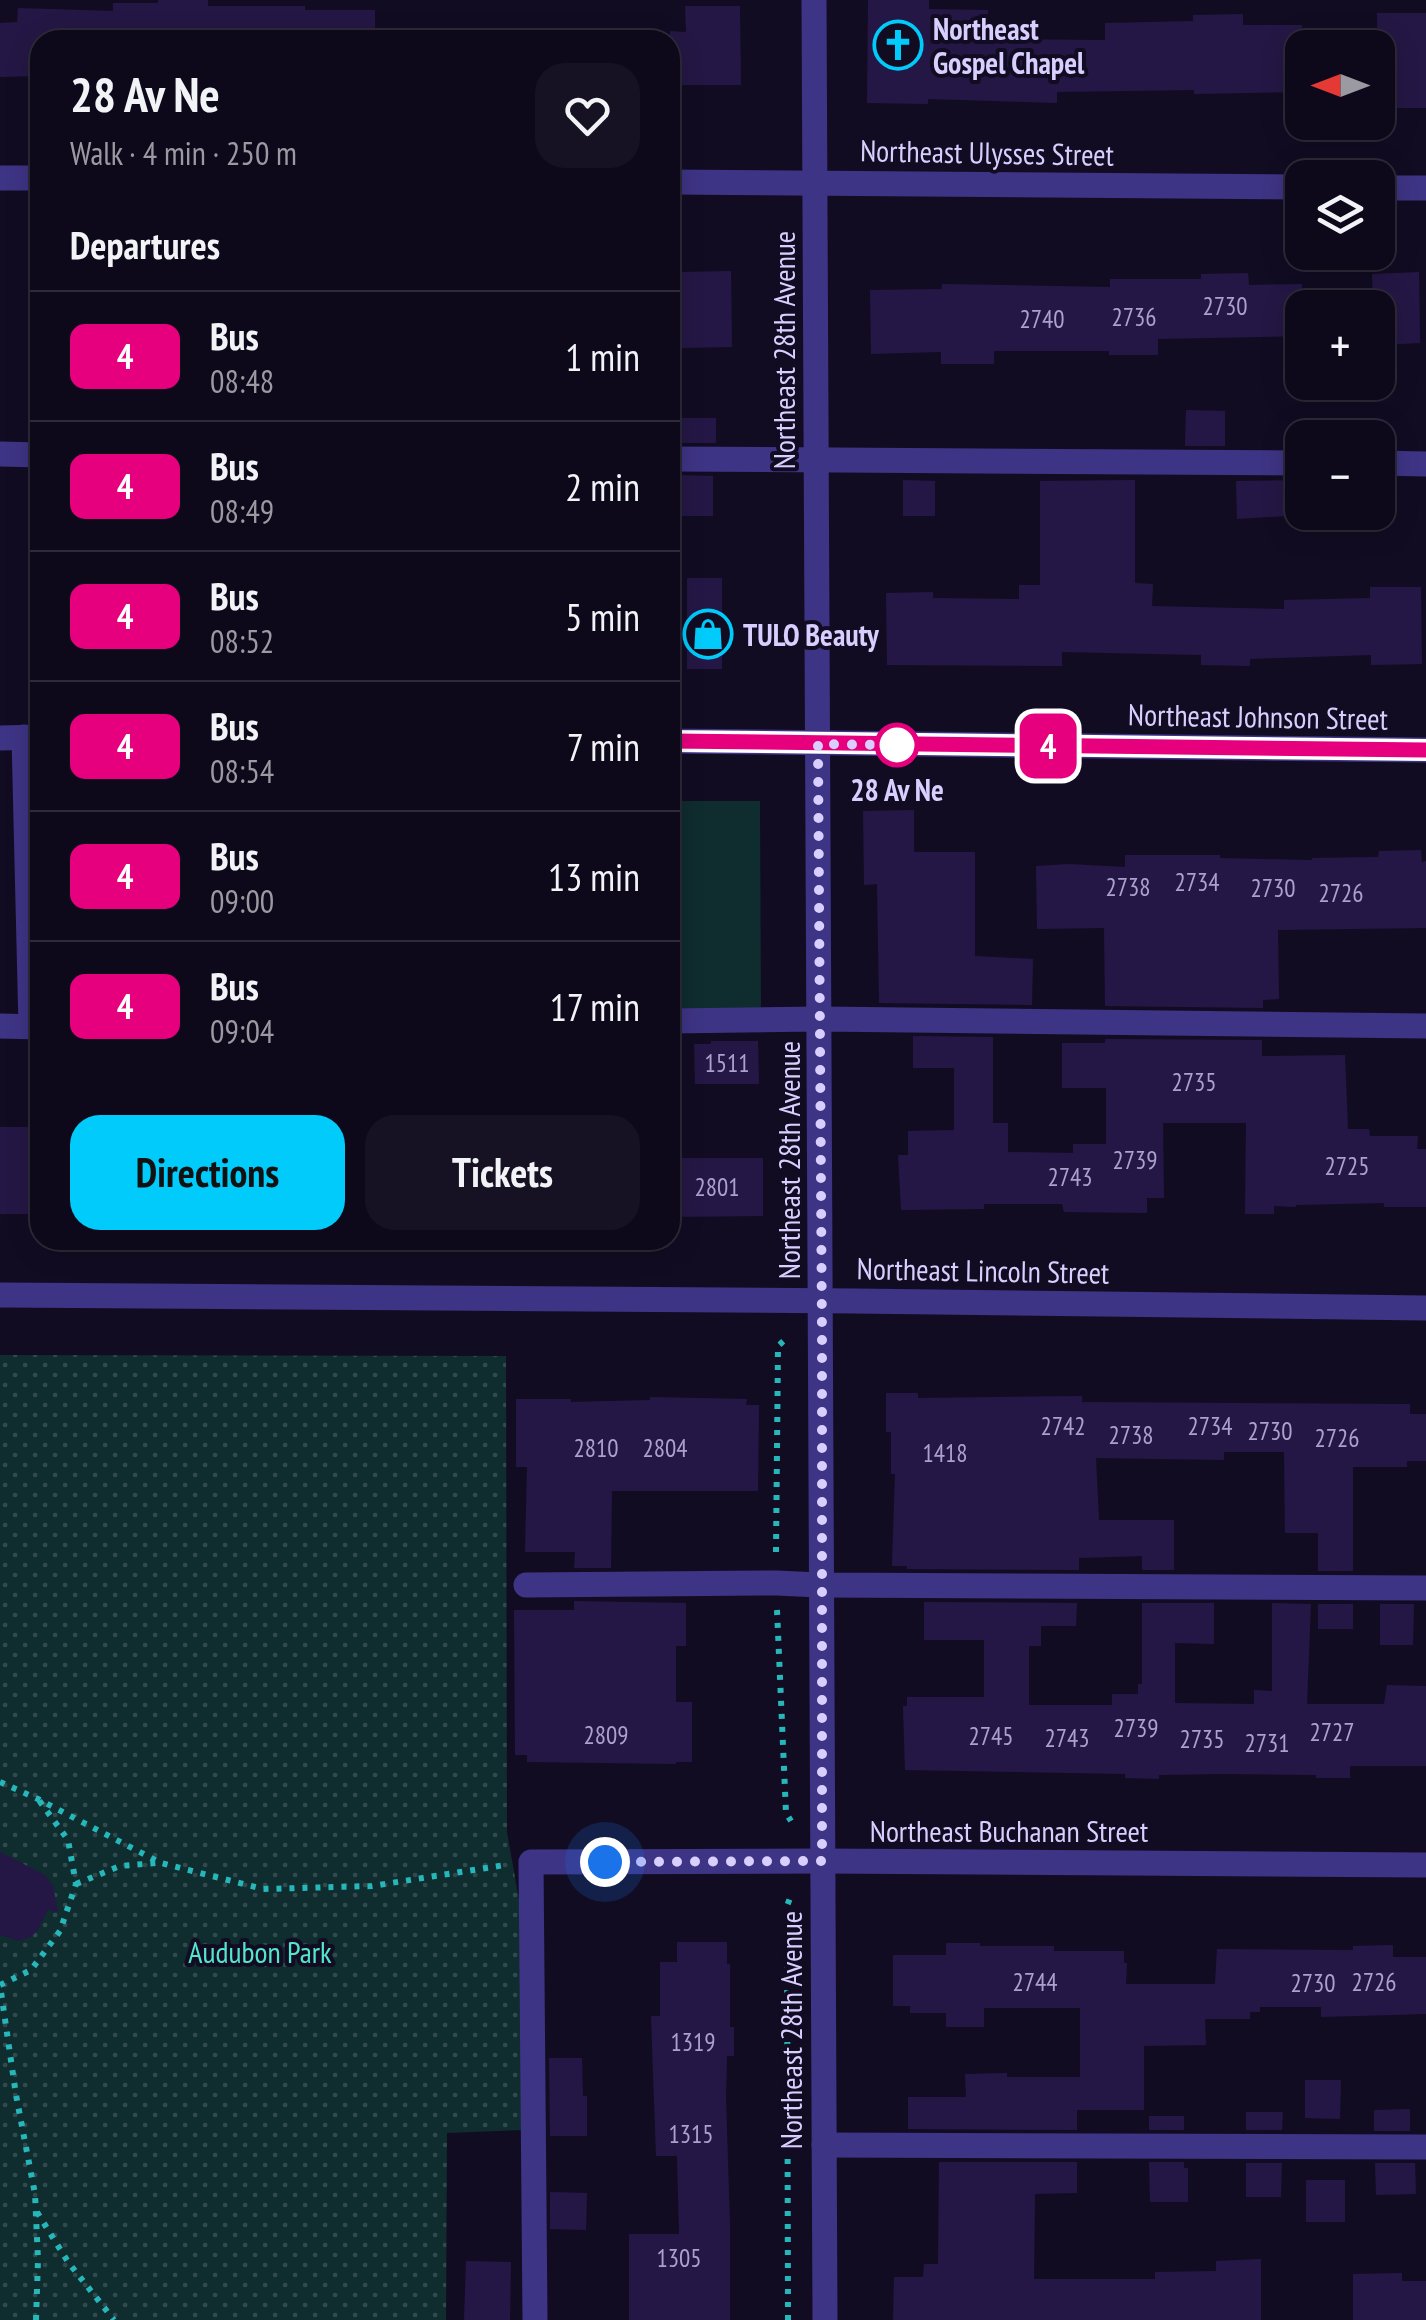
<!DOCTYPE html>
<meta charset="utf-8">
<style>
body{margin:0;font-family:"PT Sans Narrow",sans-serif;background:#171223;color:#f1f3f6;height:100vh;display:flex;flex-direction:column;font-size:38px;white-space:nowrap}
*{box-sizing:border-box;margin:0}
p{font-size:32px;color:#9b9aa2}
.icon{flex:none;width:55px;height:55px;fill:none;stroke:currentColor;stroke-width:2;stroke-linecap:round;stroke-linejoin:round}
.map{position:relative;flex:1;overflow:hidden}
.sheet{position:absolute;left:30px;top:30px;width:650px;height:1220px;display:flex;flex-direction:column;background:#0e091a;border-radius:30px;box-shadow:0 5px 25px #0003,0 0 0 2px #2e2a39}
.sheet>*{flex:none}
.badge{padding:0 20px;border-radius:15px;font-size:35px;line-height:65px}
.needle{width:65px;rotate:270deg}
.controls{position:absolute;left:1285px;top:30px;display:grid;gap:20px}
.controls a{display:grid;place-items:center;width:110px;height:110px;border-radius:20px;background:#0e091a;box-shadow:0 5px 25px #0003,0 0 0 2px #2e2a39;font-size:50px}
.you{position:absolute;width:50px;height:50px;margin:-25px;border:8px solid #fff;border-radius:50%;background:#1a73e8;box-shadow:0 0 0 15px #1a73e833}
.map>.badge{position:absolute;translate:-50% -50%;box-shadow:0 0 0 5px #fff}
h2{padding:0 40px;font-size:38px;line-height:90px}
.round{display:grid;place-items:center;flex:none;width:105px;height:105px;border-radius:30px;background:#171223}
.overview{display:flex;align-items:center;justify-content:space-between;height:170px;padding:0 40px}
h1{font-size:48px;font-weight:700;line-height:75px}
.primary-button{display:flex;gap:20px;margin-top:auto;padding:20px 40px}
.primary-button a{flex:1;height:115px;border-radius:30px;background:#00cbfa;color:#111;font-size:40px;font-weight:700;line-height:115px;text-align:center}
.primary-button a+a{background:#171223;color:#f1f3f6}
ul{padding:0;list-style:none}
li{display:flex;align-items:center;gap:30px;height:130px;padding:0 40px;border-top:2px solid #2e2a39}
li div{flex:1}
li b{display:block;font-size:38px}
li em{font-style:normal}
li .badge{min-width:110px;font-weight:700;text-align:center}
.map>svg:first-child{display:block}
</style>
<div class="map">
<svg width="1426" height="2320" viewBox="0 0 1426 2320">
<defs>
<pattern id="park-dots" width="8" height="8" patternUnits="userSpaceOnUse" patternTransform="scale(2.5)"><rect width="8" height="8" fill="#0f2c2e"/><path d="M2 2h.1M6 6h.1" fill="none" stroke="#314a4d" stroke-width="1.8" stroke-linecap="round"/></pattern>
</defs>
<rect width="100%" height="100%" fill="#120c23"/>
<!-- grass -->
<path fill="#0f2c2e" d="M 670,801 L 760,801 L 761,1013 L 670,1013 Z"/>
<!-- park -->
<path fill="url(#park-dots)" d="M 0,1355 L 506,1356 L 507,1832 L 519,1900 L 522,2130 L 447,2133 L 446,2320 L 0,2320 Z"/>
<!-- building -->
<g fill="#251745">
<path d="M 158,0 L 208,0 L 208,6 L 305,6 L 305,10 L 375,10 L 375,40 L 40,40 L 40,76 L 0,77 L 0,23 L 17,22 L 18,8 L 113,11 L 113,3 L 158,3 Z"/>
<path d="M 868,0 L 929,0 L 929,9 L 988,10 L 987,39 L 1105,40 L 1105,23 L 1193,21 L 1193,15 L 1243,14 L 1243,25 L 1302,25 L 1302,92 L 1194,94 L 1194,90 L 1057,92 L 1057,103 L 928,99 L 928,104 L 867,103 Z"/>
<path d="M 685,6 L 740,6 L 741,85 L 670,85 L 670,31 L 686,32 Z"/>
<path d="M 1377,13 L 1426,13 L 1426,108 L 1378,108 Z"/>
<path d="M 731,271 L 732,347 L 681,348 L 680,272 Z"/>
<path d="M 1419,272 L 1420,343 L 1378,345 L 1378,308 L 1373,308 L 1372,274 Z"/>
<path d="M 1248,273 L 1249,285 L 1302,284 L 1302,336 L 1158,339 L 1158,355 L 1109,355 L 1109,351 L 994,351 L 994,364 L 941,364 L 941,352 L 871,354 L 870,290 L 942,289 L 942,284 L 1110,287 L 1110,279 L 1201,279 L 1201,274 Z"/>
<path d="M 1186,410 L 1225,411 L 1225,446 L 1185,446 Z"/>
<rect x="678" y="418" width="38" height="25"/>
<path d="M 680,475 L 713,476 L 713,516 L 680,516 Z"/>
<path d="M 903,480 L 935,481 L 935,516 L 903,516 Z"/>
<path d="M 1135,480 L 1135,583 L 1153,584 L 1152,606 L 1284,609 L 1284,600 L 1370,598 L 1370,587 L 1421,587 L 1422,664 L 1371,665 L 1371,655 L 1250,659 L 1250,666 L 1201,665 L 1201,655 L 1062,652 L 1062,666 L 887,665 L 886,593 L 933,592 L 933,598 L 1019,599 L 1019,585 L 1040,585 L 1040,481 Z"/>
<path d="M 1302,480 L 1302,515 L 1237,519 L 1236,481 Z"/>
<rect x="687" y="578" width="35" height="91"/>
<path d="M 914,810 L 914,852 L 975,852 L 975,956 L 1033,959 L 1032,1005 L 879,1003 L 877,884 L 864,885 L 863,811 Z"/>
<path d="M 1421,850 L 1422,862 L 1426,861 L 1426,928 L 1278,930 L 1279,999 L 1263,1000 L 1263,1008 L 1105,1006 L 1104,928 L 1037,929 L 1036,866 L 1069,864 L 1125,867 L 1125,855 L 1220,855 L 1220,858 L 1312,860 L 1312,858 L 1378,857 L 1379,851 Z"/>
<path d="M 913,1036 L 993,1037 L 993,1123 L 1008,1123 L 1008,1152 L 1073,1153 L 1073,1144 L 1106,1144 L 1106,1088 L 1062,1088 L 1062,1043 L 1105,1043 L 1105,1039 L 1262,1040 L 1262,1056 L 1345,1055 L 1348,1129 L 1369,1129 L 1370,1136 L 1418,1136 L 1417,1149 L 1426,1149 L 1426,1207 L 1384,1207 L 1384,1203 L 1296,1205 L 1296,1207 L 1274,1206 L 1274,1214 L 1245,1214 L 1246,1123 L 1163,1123 L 1164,1198 L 1147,1198 L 1147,1213 L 1064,1212 L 1062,1204 L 984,1204 L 984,1209 L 901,1210 L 898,1155 L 908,1155 L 908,1131 L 954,1130 L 954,1068 L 913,1068 Z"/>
<path d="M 711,1041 L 758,1041 L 759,1084 L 695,1084 L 694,1044 L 711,1044 Z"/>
<rect x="0" y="1127" width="40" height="87"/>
<path d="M 670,1158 L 763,1158 L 763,1216 L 670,1217 Z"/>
<path d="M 886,1393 L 918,1393 L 918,1398 L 1082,1396 L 1082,1402 L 1410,1404 L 1410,1414 L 1426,1414 L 1426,1461 L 1407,1461 L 1407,1467 L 1353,1467 L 1353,1571 L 1318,1571 L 1318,1533 L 1285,1533 L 1284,1452 L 1224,1452 L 1224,1460 L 1096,1458 L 1099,1520 L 1174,1520 L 1174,1570 L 1142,1570 L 1142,1556 L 1079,1558 L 1079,1570 L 907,1569 L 907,1566 L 892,1566 L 895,1474 L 891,1474 L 891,1432 L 886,1432 Z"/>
<path d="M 650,1397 L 747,1399 L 746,1405 L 759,1405 L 758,1491 L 612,1491 L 611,1568 L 574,1568 L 575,1552 L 525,1552 L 527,1467 L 516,1467 L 516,1399 L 571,1399 L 571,1402 L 650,1400 Z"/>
<path d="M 574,1601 L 686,1603 L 686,1646 L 676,1646 L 676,1702 L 692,1702 L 692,1762 L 676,1762 L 676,1764 L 527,1762 L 527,1755 L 515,1755 L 514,1610 L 574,1610 Z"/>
<path d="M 924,1602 L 1077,1603 L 1076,1626 L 1041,1626 L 1041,1646 L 1029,1646 L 1029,1705 L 1112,1705 L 1112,1694 L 1138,1694 L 1138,1684 L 1142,1684 L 1142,1603 L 1214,1603 L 1214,1644 L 1175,1643 L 1175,1703 L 1254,1704 L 1254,1690 L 1272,1691 L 1272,1603 L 1311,1604 L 1307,1704 L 1384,1704 L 1387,1685 L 1426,1686 L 1426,1766 L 1350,1766 L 1350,1778 L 1316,1778 L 1316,1775 L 1222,1774 L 1159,1775 L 1159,1779 L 1125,1778 L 1125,1774 L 905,1770 L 903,1706 L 907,1706 L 907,1697 L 984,1697 L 984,1640 L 924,1640 Z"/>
<rect x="1318" y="1604" width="35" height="25"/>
<path d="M 1380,1604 L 1414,1604 L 1413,1645 L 1380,1645 Z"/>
<path d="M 0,1852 L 45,1875 L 53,1886 L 58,1912 L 48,1910 L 37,1931 L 31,1937 L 19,1941 L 0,1935 Z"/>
<path d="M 677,1942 L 727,1942 L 727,1964 L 730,1964 L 730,2027 L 734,2027 L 734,2056 L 727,2056 L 726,2099 L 730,2224 L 730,2320 L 629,2320 L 629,2234 L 679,2234 L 677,2156 L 656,2156 L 651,2016 L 660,2016 L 660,1962 L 677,1962 Z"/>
<path d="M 946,1943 L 980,1943 L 980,1946 L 1054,1946 L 1054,1951 L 1124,1951 L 1124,1963 L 1127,1963 L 1126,1984 L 1215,1984 L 1217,1949 L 1353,1950 L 1353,1946 L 1393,1945 L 1393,1957 L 1426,1957 L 1426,2014 L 1321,2017 L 1321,2007 L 1260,2007 L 1260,2012 L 1250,2012 L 1250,2019 L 1205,2019 L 1206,2045 L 1144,2046 L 1144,2110 L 1077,2110 L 1077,2130 L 908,2129 L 908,2097 L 966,2097 L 965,2074 L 1007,2073 L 1007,2077 L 1080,2077 L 1080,2008 L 984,2008 L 984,2027 L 946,2027 L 946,2013 L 910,2013 L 910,2006 L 893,2006 L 893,1955 L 946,1955 Z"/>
<path d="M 549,2058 L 582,2058 L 583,2096 L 587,2096 L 587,2136 L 550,2136 Z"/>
<path d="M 1305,2080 L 1341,2080 L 1340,2119 L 1305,2118 Z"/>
<path d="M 1410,2109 L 1410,2131 L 1374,2131 L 1374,2110 Z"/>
<path d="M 1246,2112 L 1283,2112 L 1282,2130 L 1246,2130 Z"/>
<rect x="1149" y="2116" width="35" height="14"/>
<path d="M 939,2162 L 1077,2162 L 1077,2193 L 1035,2194 L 1034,2279 L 1155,2279 L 1155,2272 L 1216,2271 L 1216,2261 L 1261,2259 L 1261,2320 L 893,2320 L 894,2277 L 923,2277 L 924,2264 L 938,2264 Z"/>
<path d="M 1149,2162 L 1184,2162 L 1184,2168 L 1188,2168 L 1188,2202 L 1150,2202 Z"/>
<path d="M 1246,2163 L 1282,2163 L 1281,2197 L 1246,2197 Z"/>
<path d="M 1375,2163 L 1415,2163 L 1416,2194 L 1376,2195 Z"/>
<rect x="1306" y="2180" width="39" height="42"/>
<path d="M 550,2192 L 587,2193 L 586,2230 L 550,2229 Z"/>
<path d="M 466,2261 L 511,2262 L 510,2320 L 464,2320 Z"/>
<path d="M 1402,2273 L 1402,2281 L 1426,2281 L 1426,2320 L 1353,2320 L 1353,2274 Z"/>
</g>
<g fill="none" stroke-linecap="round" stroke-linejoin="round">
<!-- path -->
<g stroke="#26b7bb" stroke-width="6" stroke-dasharray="5 8" stroke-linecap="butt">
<path d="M 776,1552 L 778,1346 L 787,1338"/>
<path d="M 777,1610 L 786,1813 L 791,1821"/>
<path d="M 0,1782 L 38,1799 L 161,1863 L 263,1889 L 372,1886 L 505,1865"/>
<path d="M 76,1884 L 120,1866 L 156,1863"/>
<path d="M 37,2212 L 68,2262 L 114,2320"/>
<path d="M 36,2320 L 38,2260 L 35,2194 L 16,2095 L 0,1985 L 31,1970 L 60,1931 L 76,1884 L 68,1840 L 38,1799"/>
<path d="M 788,2320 L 787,1906 L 790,1898"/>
</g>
<!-- minor -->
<g stroke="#3e3485" stroke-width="25">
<path d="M 814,0 L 825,2320"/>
<path d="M 0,178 L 40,178"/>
<path d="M 670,182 L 1302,187"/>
<path d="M 1378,188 L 1426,188"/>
<path d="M 0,454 L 40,455"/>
<path d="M 670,459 L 1302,463"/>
<path d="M 1378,463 L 1426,464"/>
<path d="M 24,737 L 31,1027"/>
<path d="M 0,738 L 40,737"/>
<path d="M 670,741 L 1426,750"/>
<path d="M 670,1021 L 820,1019 L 1426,1026"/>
<path d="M 0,1026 L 40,1027"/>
<path d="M 0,1295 L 855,1301 L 1426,1308"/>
<path d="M 526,1585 L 776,1583 L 820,1585 L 1426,1588"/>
<path d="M 824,2145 L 1426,2147"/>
<path d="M 535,2320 L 531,1862 L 822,1861 L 1426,1865"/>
</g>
</g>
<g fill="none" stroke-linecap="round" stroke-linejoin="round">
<!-- line casing -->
<g stroke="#fff" stroke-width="22">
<path id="line" d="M 670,741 L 1426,750"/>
</g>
<!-- line -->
<use href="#line" stroke="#e6007e" stroke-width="15"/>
<!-- walk -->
<path stroke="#d8cfff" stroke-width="10" stroke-dasharray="0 18" d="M 605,1862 L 822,1861 L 822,1338 L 818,744 L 897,745"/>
</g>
<!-- icons -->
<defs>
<g id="church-ring" transform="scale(2.5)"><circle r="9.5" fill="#120c23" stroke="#00cbfa" stroke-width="1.5"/><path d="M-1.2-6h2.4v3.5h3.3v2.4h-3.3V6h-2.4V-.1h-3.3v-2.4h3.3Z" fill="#00cbfa"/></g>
<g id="shop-ring" transform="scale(2.5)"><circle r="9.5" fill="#120c23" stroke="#00cbfa" stroke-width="1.5"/><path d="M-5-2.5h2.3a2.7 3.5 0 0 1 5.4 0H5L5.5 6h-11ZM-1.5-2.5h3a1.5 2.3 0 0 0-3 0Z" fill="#00cbfa"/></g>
</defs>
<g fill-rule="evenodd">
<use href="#church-ring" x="898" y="45"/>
<use href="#shop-ring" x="708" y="634"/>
</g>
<!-- markers -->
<circle fill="#fff" stroke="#e6007e" stroke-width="5" cx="897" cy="745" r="20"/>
<g text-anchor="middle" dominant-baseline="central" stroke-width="8" stroke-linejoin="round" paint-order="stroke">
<!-- number labels -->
<g font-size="25" fill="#aba1d0">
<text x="1225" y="306">2730</text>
<text x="1134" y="317">2736</text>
<text x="1042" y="319">2740</text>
<text x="1197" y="882">2734</text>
<text x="1128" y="887">2738</text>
<text x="1273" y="888">2730</text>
<text x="1341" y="893">2726</text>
<text x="727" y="1063">1511</text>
<text x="1194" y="1082">2735</text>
<text x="1135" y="1160">2739</text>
<text x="1347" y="1166">2725</text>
<text x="1070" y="1177">2743</text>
<text x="717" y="1187">2801</text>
<text x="1063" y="1426">2742</text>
<text x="1210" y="1426">2734</text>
<text x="1270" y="1431">2730</text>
<text x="1131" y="1435">2738</text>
<text x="1337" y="1438">2726</text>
<text x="596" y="1448">2810</text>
<text x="665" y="1448">2804</text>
<text x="945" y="1453">1418</text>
<text x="1136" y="1728">2739</text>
<text x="1332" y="1732">2727</text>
<text x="606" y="1735">2809</text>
<text x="991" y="1736">2745</text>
<text x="1067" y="1738">2743</text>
<text x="1202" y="1739">2735</text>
<text x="1267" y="1743">2731</text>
<text x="1035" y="1982">2744</text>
<text x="1374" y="1982">2726</text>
<text x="1313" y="1983">2730</text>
<text x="693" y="2042">1319</text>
<text x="691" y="2134">1315</text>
<text x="679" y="2258">1305</text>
</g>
<!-- poi labels -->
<g font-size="30" font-weight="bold" fill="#d8cfff" stroke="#120c23" text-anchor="start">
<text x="933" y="28">Northeast<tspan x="933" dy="34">Gospel Chapel</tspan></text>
<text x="743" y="634">TULO Beauty</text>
</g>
<!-- street labels -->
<g font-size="30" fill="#d8cfff" stroke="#120c23">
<text transform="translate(987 152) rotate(1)">Northeast Ulysses Street</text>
<text transform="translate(783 350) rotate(-90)">Northeast 28th Avenue</text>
<text transform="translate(1258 716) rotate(1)">Northeast Johnson Street</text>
<text transform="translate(788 1160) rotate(-90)">Northeast 28th Avenue</text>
<text transform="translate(983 1270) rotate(1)">Northeast Lincoln Street</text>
<text x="1009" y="1830">Northeast Buchanan Street</text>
<text transform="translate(790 2030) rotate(-90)">Northeast 28th Avenue</text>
</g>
<!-- stop labels -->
<g font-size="30" font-weight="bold" fill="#d8cfff" stroke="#120c23">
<text x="897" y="789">28 Av Ne</text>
</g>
<!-- park labels -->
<g font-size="30" fill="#53e6ce" stroke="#120c23">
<text x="260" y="1951">Audubon Park</text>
</g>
</g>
</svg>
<div class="controls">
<a><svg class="needle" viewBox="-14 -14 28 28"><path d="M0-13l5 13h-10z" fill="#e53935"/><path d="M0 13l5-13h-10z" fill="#9b9aa2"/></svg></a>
<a><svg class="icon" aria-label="layers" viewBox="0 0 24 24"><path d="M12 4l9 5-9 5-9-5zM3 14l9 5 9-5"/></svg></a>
<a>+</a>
<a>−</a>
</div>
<div class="you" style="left:605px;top:1862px"></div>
<b class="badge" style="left:1048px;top:746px;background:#e6007e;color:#fff">4</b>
<section class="sheet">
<div class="overview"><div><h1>28 Av Ne</h1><p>Walk · 4 min · 250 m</p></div><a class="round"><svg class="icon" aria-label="heart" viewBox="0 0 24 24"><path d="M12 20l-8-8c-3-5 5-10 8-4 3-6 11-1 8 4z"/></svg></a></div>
<h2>Departures</h2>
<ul>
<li><span class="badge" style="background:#e6007e;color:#fff">4</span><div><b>Bus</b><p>08:48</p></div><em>1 min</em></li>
<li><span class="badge" style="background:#e6007e;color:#fff">4</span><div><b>Bus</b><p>08:49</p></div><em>2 min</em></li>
<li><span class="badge" style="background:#e6007e;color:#fff">4</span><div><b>Bus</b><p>08:52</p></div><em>5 min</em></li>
<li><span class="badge" style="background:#e6007e;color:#fff">4</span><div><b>Bus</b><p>08:54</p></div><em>7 min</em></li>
<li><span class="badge" style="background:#e6007e;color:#fff">4</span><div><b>Bus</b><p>09:00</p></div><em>13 min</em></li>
<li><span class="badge" style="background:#e6007e;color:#fff">4</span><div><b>Bus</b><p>09:04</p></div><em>17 min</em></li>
</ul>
<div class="primary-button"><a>Directions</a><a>Tickets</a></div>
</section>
</div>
